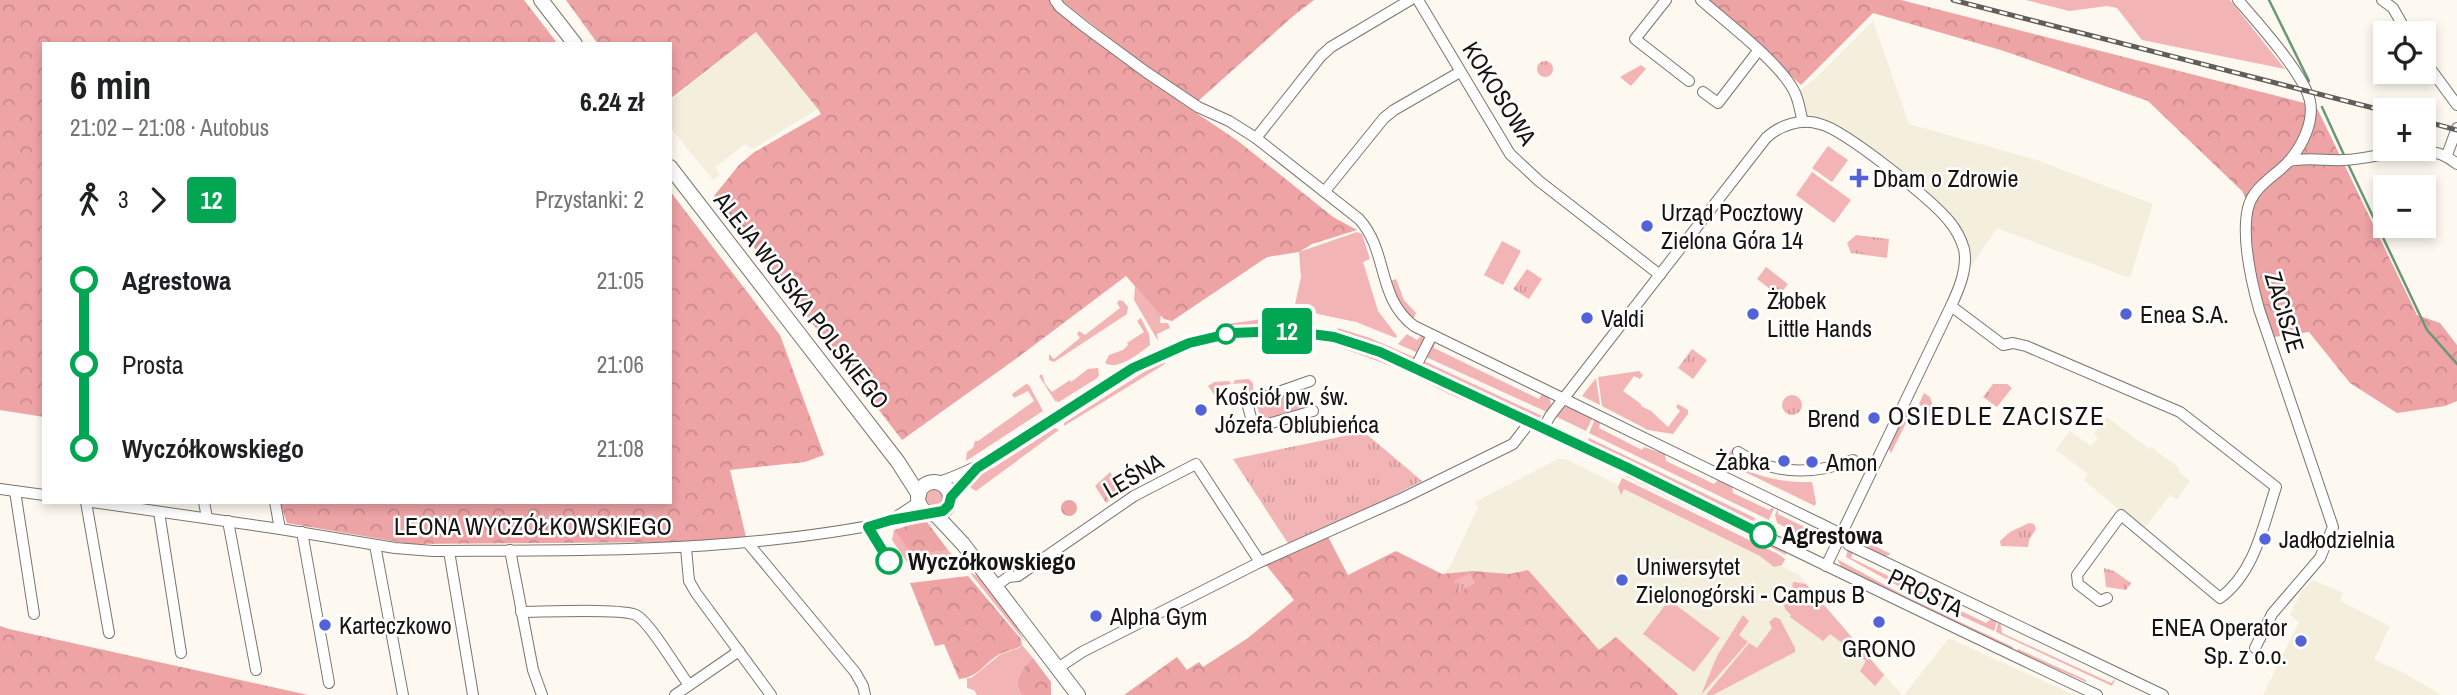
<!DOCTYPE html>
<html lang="pl">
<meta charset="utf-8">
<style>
body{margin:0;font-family:"Archivo Narrow",sans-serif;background:#f2f2f2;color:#202124;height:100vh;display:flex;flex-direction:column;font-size:26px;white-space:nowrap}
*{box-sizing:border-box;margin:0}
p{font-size:23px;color:#757577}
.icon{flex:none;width:38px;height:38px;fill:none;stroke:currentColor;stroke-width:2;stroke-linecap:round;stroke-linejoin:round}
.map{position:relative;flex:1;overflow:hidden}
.sheet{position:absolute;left:42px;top:42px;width:630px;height:462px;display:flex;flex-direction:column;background:#fff;border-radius:0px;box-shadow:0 4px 10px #0003}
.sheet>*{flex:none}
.badge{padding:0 14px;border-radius:5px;font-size:24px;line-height:46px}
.controls{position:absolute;left:2373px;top:21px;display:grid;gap:14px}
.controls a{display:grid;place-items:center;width:63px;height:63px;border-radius:0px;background:#fff;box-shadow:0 4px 10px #0003;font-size:35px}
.map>.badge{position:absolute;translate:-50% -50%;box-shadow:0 0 0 4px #fff}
.legs{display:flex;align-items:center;gap:10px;height:77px;padding:0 28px;font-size:23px}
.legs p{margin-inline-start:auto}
.summary{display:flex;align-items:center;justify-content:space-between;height:119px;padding:0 28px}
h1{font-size:38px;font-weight:700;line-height:52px}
ul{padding:0 28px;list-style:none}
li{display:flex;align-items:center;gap:24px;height:84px;font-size:26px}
li i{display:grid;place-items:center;width:10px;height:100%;margin:0 9px;background:currentColor}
li i::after{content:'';width:18px;height:18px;margin:-9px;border:5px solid;border-radius:50%;background:#fff}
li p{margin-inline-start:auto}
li:first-child i{background:linear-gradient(#0000 50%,currentColor 0)}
li:last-child i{background:linear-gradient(currentColor 50%,#0000 0)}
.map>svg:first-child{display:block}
</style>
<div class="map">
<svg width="2457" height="695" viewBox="0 0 2457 695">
<defs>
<pattern id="forest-crowns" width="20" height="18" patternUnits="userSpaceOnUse" patternTransform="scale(1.75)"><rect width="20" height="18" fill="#eea3a5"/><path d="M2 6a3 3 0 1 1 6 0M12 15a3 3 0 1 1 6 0" fill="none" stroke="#cb8b8d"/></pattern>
<pattern id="park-tufts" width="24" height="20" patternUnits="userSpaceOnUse" patternTransform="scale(1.75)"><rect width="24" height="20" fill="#f3b4b5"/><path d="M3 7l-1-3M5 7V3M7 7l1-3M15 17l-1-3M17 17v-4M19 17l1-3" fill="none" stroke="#d09a9b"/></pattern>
</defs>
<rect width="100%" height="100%" fill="#fef9f0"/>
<!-- built -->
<g fill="#f4eedd">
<path d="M 1873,21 L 1909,124 L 2037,160 L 2153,204 L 2130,278 L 1997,228 L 1970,268 L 1965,268 L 1956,229 L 1855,143 L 1803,121 L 1796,94 L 1821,73 Z"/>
<path d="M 756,32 L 818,109 L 754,148 L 751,149 L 746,144 L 715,167 L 720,174 L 713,180 L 670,127 L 670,101 Z"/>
<path d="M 2107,417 L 2149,449 L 2151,447 L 2178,467 L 2179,472 L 2190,481 L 2177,499 L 2170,495 L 2143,530 L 2084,480 L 2088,474 L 2056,450 L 2070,431 L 2091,446 L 2098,437 L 2094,434 Z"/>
<path d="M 1558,459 L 1566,459 L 1799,575 L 1902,695 L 1353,695 L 1367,688 L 1451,564 L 1478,508 L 1475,502 Z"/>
<path d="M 2313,580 L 2343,593 L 2340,601 L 2390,626 L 2374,660 L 2402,672 L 2442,695 L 2263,695 L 2299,622 L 2290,615 L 2301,592 Z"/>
<path d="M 1949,638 L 2074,695 L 1904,695 Z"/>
</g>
<!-- green -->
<g fill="#f3b4b5">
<path d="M 2026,0 L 2230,0 L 2285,69 L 2142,40 L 2117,8 L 2107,6 L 2069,11 Z"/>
<path d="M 1828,146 L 1848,160 L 1832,182 L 1812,168 Z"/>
<path d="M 1812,172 L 1851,200 L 1834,223 L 1796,195 Z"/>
<path d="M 1357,232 L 1362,234 L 1370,259 L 1363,262 L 1378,311 L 1397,336 L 1396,338 L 1356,322 L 1294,309 L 1301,277 L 1299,252 Z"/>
<path d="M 1502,241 L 1521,251 L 1503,285 L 1484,275 Z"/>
<path d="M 1396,279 L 1404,300 L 1416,313 L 1413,320 L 1399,306 L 1390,281 Z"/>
<path d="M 1135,286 L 1161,315 L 1160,323 L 1168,323 L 1170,328 L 1157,334 L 1158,341 L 1134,300 Z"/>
<path d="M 1119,300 L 1123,301 L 1128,307 L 1127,314 L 1054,362 L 1049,360 L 1049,354 L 1054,359 L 1080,338 L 1077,334 L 1079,331 L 1085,335 L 1120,308 L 1117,303 Z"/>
<path d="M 1141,318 L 1149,334 L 1150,345 C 1139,354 1117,371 1105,363 L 1109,355 L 1123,350 L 1128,345 L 1127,343 L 1144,332 L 1137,321 Z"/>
<path d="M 1262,319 L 1262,325 L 1220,325 Z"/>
<path d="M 1338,328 L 1370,338 L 1416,358 L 1409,360 L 1371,343 L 1337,333 Z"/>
<path d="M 1407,334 L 1417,340 L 1422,335 L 1426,340 L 1418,353 L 1398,344 Z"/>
<path d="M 1435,342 L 1434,348 L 1539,399 L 1542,394 L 1547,395 C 1552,402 1552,405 1547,412 L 1426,357 L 1431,345 Z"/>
<path d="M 1335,343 L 1368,353 L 1418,376 L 1334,345 Z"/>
<path d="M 1163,359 L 1165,364 L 1064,426 L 1064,423 L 1144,372 L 1150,365 Z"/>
<path d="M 1424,361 L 1542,416 L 1536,419 L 1424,366 Z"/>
<path d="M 1098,368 L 1099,375 L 1097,378 L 1059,402 L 1055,401 L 1039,376 L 1042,374 L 1045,384 L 1052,392 L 1070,380 L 1071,382 L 1088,369 Z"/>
<path d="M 1639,371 L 1643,375 L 1640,379 L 1634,376 L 1623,391 L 1641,404 L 1641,406 L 1651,411 L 1668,427 L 1680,411 L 1676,407 L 1678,404 L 1688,410 L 1688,414 L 1673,434 L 1648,430 L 1602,406 L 1598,377 Z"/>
<path d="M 1424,378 L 1489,408 C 1466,403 1444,392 1422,380 Z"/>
<path d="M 1596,378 L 1600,405 L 1582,396 Z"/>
<path d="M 1249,379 L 1253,383 L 1254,398 L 1240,403 L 1237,399 L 1244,397 L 1249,392 L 1249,389 L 1245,388 L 1244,383 L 1233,384 L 1235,380 Z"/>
<path d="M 1229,381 L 1231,384 L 1220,386 L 1218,394 L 1228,402 L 1234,400 L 1234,404 L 1230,406 L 1218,400 L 1208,386 L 1214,382 Z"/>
<path d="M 1026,384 L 1029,385 L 1043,411 L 966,461 L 967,452 L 973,448 L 975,441 L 978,441 L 1034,401 L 1028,391 L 1014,398 L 1012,394 Z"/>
<path d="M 1299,391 L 1304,409 L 1262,422 L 1256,403 Z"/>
<path d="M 1924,393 L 1930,397 L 1938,423 L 1919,404 Z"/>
<path d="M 1568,406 L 1593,417 L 1586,431 L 1555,416 L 1563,407 Z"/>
<path d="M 1909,410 L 1912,411 L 1891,453 L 1888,448 L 1905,412 Z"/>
<path d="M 1595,419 L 1600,423 L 1599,428 L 1642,450 L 1644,447 L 1665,454 L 1666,461 L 1714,484 L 1718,480 L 1732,486 L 1733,493 L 1769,510 L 1775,506 L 1769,520 L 1589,433 Z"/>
<path d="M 1055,428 L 1059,430 L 976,491 L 966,485 L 987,468 L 993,468 Z"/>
<path d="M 1589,438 L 1755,518 L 1754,521 L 1734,515 L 1587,443 Z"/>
<path d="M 1734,447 L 1737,449 L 1729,461 C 1756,477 1782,483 1812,482 L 1816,503 L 1815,506 L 1724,462 L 1723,460 Z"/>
<path d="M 1630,475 L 1786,552 L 1786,555 L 1625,476 Z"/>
<path d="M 1622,478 L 1778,554 L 1785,559 L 1782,565 L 1774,567 L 1760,556 L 1624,489 L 1621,495 L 1618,487 Z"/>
<circle cx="935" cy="498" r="10"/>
<path d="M 1778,508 L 1778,514 L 1819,534 L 1823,530 L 1827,531 L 1817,543 L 1777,523 L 1775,515 Z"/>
<path d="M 894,530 L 926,553 L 948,550 L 955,558 L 951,562 L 947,560 L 945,554 L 930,556 L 930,560 L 925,562 L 924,565 L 914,567 L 909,565 L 892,540 Z"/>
<path d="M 1854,536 L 1891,554 L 1884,557 L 1852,542 Z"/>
<path d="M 1848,549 L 1853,552 L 1851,558 L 1986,623 L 1991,619 L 1997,621 L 1994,631 L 1909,592 L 1846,557 Z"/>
<path d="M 1837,559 L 1907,597 L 2013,647 L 2012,650 L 1842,568 Z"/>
<path d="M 970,573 C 989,575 1016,627 1026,643 Z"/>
<path d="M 1793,582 L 1806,584 L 1884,675 L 1875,686 L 1860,671 L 1866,661 L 1830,634 L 1823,641 L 1790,617 L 1791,615 L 1785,609 L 1784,605 L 1791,595 Z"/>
<path d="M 1669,600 L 1720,638 L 1694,672 L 1643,634 Z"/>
<path d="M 1743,615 L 1749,621 L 1739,635 L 1748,642 L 1701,695 L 1717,656 Z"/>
<path d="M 1775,617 L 1780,619 L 1795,648 L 1795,652 L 1713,695 L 1706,695 L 1749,643 L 1757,648 L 1772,628 L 1769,622 Z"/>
<path d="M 1998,622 L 2001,625 L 2002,633 L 2111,683 L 2116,678 L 2112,686 L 1996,632 Z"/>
<path d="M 1022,645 L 1033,658 C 1022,668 1011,682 1022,695 L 977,695 L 974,690 L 967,688 L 967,678 L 971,678 L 1001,654 L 1019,648 Z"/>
<path d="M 2018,649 L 2086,680 L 2086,682 L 2026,656 L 2017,651 Z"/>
</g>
<!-- forest -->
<g fill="url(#forest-crowns)">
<path d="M 0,0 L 524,0 L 558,44 L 44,44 L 44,417 L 0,410 Z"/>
<path d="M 566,0 L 1050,0 L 1055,7 L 1180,102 L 1238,141 L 1333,217 L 1357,230 L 1312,244 L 1299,252 L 1267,257 L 1172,321 L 1164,319 L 1126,276 L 1017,358 L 902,440 L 714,196 L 739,165 L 753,153 L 821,114 L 818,109 L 756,32 L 670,99 L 670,44 L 598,44 Z"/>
<path d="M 1061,0 L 1314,0 L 1292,17 L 1197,102 L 1146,67 Z"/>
<path d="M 1708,0 L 1901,0 L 2316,106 L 2417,315 L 2440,323 L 2457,345 L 2457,401 L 2445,406 L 2397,413 L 2350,383 L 2309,332 L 2274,337 C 2262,305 2254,274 2250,239 C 2247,216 2255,215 2242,191 L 2148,101 L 2004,51 L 1873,13 L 1801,85 Z"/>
<path d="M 670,191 L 780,335 L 824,455 L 805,462 L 730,470 L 746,537 L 688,542 L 410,544 L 287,523 L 280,502 L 670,502 Z"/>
<circle cx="1069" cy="508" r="8"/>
<path d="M 920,522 L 927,522 L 948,550 L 926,553 L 911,552 L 894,530 Z"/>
<path d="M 1326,533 L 1348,575 L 1396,551 L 1442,574 L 1473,571 L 1509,574 L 1528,570 L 1599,650 L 1616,637 L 1679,695 L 1124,695 L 1177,657 L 1187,670 L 1199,662 L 1203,667 L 1248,638 L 1294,600 L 1263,561 Z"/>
<path d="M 968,576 L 1021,639 L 1022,645 C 1016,650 1009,650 1002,653 C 985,661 980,677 959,679 L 944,644 L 935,646 L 910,583 Z"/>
<path d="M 0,626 L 9,629 L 308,695 L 0,695 Z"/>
<path d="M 1033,658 L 1051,682 L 1051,695 L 1022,695 C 1011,682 1022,668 1033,658 Z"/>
</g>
<!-- park -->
<g fill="url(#park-tufts)">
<circle cx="1545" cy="69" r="8"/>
<path d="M 1641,65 L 1646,69 L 1631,86 L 1620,77 Z"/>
<path d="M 1856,235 L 1889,239 L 1887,258 L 1851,253 L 1847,243 Z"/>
<path d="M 1766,267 L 1788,284 L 1779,296 L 1757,279 Z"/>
<path d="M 1527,269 L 1542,279 L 1529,299 L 1513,289 Z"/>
<path d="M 1692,349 L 1707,360 L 1693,379 L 1678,368 Z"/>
<path d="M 1993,384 L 2007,384 L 2012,388 L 1997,407 L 1983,397 Z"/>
<circle cx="1792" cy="405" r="10"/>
<path d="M 1364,432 L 1422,481 L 1291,548 L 1233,459 Z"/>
<path d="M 1110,472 L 1122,491 L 1106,503 L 1095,486 Z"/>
<path d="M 2029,523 L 2034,524 L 2036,529 L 2029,540 L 2028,547 L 2001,546 L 2000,541 L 2010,532 Z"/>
<path d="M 2104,568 L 2114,571 L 2131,583 L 2126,590 L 2106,587 Z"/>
<path d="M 1470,573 L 1475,583 L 1459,592 L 1454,581 Z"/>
</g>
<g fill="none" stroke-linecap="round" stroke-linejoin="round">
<!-- stream -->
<g stroke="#6a9779" stroke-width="2.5">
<path d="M 2269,0 L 2309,81"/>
<path d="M 2322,107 L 2344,155"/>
<path d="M 2348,164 L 2427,330 L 2457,364"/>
</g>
<!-- minor casing -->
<g stroke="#79766e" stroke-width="12">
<g id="minor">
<path d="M 1055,0 L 1060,7 L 1085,27 L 1146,72 L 1198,107 L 1229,121 L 1256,138 L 1359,219 C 1389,252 1376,297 1414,326 L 1825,526 L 1837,532 L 1849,545 L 2163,695"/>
<path d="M 1418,0 L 1510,154 L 1539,181 L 1660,275"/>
<path d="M 1666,0 L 1635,39 L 1689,81"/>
<path d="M 1701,0 C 1726,22 1780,63 1794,91 C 1799,100 1800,112 1803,122"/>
<path d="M 2238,0 C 2257,22 2304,74 2310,101 C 2314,122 2303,144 2290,160 C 2276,176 2253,186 2248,208 C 2241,238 2251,280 2259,309 L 2333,527 L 2320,558 L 2272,614 L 2255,648"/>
<path d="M 2382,0 L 2393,8 L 2407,33"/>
<path d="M 2424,60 L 2457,105"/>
<path d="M 1703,92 L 1718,103 L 1758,51"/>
<path d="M 1256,138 L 1321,56 L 1331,47 L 1410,0"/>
<path d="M 2447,155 L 2457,128"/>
<path d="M 2289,161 C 2307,157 2326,161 2344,160 C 2382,159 2424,136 2457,164"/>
<path d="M 1325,191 L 1384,118 L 1394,110 L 1460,72"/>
<path d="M 1951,306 L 2003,345 L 2013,343 L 2026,346 L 2180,412 L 2276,487 C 2263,526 2255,572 2220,598 L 2121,515 L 2077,575 L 2078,584 L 2100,601 L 2107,598"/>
<path d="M 1415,368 L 1432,335"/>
<path d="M 1310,381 L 1247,403 L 1254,428 L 1313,411"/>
<path d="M 1543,429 L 1550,416 L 1766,138 C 1780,125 1801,118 1820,124 C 1845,130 1932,200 1949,221 C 1955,228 1961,239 1964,249 C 1968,268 1959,289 1951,306 L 1826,566"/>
<path d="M 1738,452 C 1774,475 1814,475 1853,460"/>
<path d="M 939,482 C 979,469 1012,446 1047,424 C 1079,403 1112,379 1146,361 C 1219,323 1304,322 1380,352 C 1620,463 1857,583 2097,695"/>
<path d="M 0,489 L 44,495"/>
<path d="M 15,491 L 34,614"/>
<path d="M 951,497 L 973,472"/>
<path d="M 86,502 L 109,633"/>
<path d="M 92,502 L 280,529 L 395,548 L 433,551 C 599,550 767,553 930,513"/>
<path d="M 204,502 L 207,518"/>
<path d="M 275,502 L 280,529"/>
<path d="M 159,512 L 181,653"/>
<path d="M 896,517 L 919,502"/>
<path d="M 228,521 L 256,670"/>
<path d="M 302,532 L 329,683"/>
<path d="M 748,543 L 855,672 L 863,686 L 865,695"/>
<path d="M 375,545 L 403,695"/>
<path d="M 686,548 L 689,581 L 696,593 L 771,695"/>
<path d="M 510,550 L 533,670 L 542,695"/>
<path d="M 449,551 L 473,695"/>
<path d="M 995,587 L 1008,577 L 1018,576 L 1134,496 L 1196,464 L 1260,562"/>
<path d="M 521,612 C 542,612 622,608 636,615 C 650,622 678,671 689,685"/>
<path d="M 1058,668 L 1082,652 L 1260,562 L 1403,498 L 1513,444 L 1530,422"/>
<path d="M 675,695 L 739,651"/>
</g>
</g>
<!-- major casing -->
<g stroke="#79766e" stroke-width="16">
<g id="major">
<path d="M 541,0 L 575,44"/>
<path d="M 670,167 L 898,462 L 919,495"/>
<circle cx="934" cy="498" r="16"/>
<path d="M 935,514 L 963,544 L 1078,695"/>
</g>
</g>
<!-- minor -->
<use href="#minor" stroke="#fff" stroke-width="10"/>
<!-- major -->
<use href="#major" stroke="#fff" stroke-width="14"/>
<!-- rail casing -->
<g stroke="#615e5a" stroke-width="5">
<g id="rail">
<path d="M 1953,0 L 2385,111"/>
<path d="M 2424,121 L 2457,130"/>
</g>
</g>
<!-- rail -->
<use href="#rail" stroke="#fff" stroke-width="2.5" stroke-dasharray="8" stroke-linecap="butt"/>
</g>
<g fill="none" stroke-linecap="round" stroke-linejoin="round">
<!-- line-1 casing -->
<g stroke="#fff" stroke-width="16">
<path id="line-1" d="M 889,561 L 868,527 L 891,520 L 943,511 L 949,505 L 951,497 L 977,468 L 1133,368 L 1189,343 L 1232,333 L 1289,331 L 1334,337 L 1380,352 L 1628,468 L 1763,535"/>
</g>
<!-- line-1 -->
<use href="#line-1" stroke="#00a651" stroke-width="10"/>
</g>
<!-- markers -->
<g fill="#5462d9" stroke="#fff" stroke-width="2.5">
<path d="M1855.5 167.5h7v7h7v7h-7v7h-7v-7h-7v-7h7z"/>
<circle cx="1647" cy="226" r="7"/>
<circle cx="1753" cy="314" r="7"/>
<circle cx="2126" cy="314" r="7"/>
<circle cx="1587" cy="318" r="7"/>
<circle cx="1201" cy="410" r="7"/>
<circle cx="1874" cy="418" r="7"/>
<circle cx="1784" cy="461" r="7"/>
<circle cx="1812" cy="462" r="7"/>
<circle cx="2265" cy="539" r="7"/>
<circle cx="1622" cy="580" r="7"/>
<circle cx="1096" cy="616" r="7"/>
<circle cx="1879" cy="622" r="7"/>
<circle cx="325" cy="625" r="7"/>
<circle cx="2301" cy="641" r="7"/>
</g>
<g fill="#fff" stroke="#00a651" stroke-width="3.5">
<circle cx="1226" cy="334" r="9"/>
<circle cx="1763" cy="535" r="12"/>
<circle cx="889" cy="561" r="12"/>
</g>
<g text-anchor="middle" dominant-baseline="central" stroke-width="5" stroke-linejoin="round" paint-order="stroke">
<!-- street labels -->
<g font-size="24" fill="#161411" stroke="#fff">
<text transform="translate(1500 93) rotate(58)">KOKOSOWA</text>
<text transform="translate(802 300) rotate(52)">ALEJA WOJSKA POLSKIEGO</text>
<text transform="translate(2285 312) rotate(73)">ZACISZE</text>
<text transform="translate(1133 475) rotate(-30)">LEŚNA</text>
<text x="533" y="526">LEONA WYCZÓŁKOWSKIEGO</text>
<text transform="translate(1926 592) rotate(26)">PROSTA</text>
</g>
<!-- poi labels -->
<g font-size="24" fill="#161411" stroke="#fff" text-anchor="start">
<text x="1873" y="178">Dbam o Zdrowie</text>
<text x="1661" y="212">Urząd Pocztowy<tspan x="1661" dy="28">Zielona Góra 14</tspan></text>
<text x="1767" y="300">Żłobek<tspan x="1767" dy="28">Little Hands</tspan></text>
<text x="2140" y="314">Enea S.A.</text>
<text x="1601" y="318">Valdi</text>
<text x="1215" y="396">Kościół pw. św.<tspan x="1215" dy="28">Józefa Oblubieńca</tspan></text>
<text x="1860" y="418" text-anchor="end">Brend</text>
<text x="1770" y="461" text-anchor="end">Żabka</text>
<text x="1826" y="462">Amon</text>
<text x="2279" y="539">Jadłodzielnia</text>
<text x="1636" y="566">Uniwersytet<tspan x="1636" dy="28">Zielonogórski - Campus B</tspan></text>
<text x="1110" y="616">Alpha Gym</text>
<text x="339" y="625">Karteczkowo</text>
<text x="2287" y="627" text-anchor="end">ENEA Operator<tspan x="2287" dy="28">Sp. z o.o.</tspan></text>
<text x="1879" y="648" text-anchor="middle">GRONO</text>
</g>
<!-- stop labels -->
<g font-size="24" font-weight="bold" fill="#161411" stroke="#fff" text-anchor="start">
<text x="1782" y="535">Agrestowa</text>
<text x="908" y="561">Wyczółkowskiego</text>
</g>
<!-- neighbourhood labels -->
<g font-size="26" letter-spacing="2" fill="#161411" stroke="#fff">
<text x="1997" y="415">OSIEDLE ZACISZE</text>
</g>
</g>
</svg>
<div class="controls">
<a><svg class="icon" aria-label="locate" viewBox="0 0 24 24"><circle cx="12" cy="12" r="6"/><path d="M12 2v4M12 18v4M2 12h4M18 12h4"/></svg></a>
<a>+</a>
<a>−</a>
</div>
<b class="badge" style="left:1287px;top:331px;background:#00a651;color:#fff">12</b>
<section class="sheet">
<div class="summary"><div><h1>6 min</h1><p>21:02 – 21:08 · Autobus</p></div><b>6.24 zł</b></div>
<div class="legs"><svg class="icon" aria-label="walk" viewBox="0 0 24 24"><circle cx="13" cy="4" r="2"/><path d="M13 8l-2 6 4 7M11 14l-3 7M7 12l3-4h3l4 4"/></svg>3<svg class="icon" aria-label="forward" viewBox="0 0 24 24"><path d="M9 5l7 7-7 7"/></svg><b class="badge" style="background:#00a651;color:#fff">12</b><p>Przystanki: 2</p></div>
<ul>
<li><i style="color:#00a651"></i><b>Agrestowa</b><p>21:05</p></li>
<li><i style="color:#00a651"></i><span>Prosta</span><p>21:06</p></li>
<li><i style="color:#00a651"></i><b>Wyczółkowskiego</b><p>21:08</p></li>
</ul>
</section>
</div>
